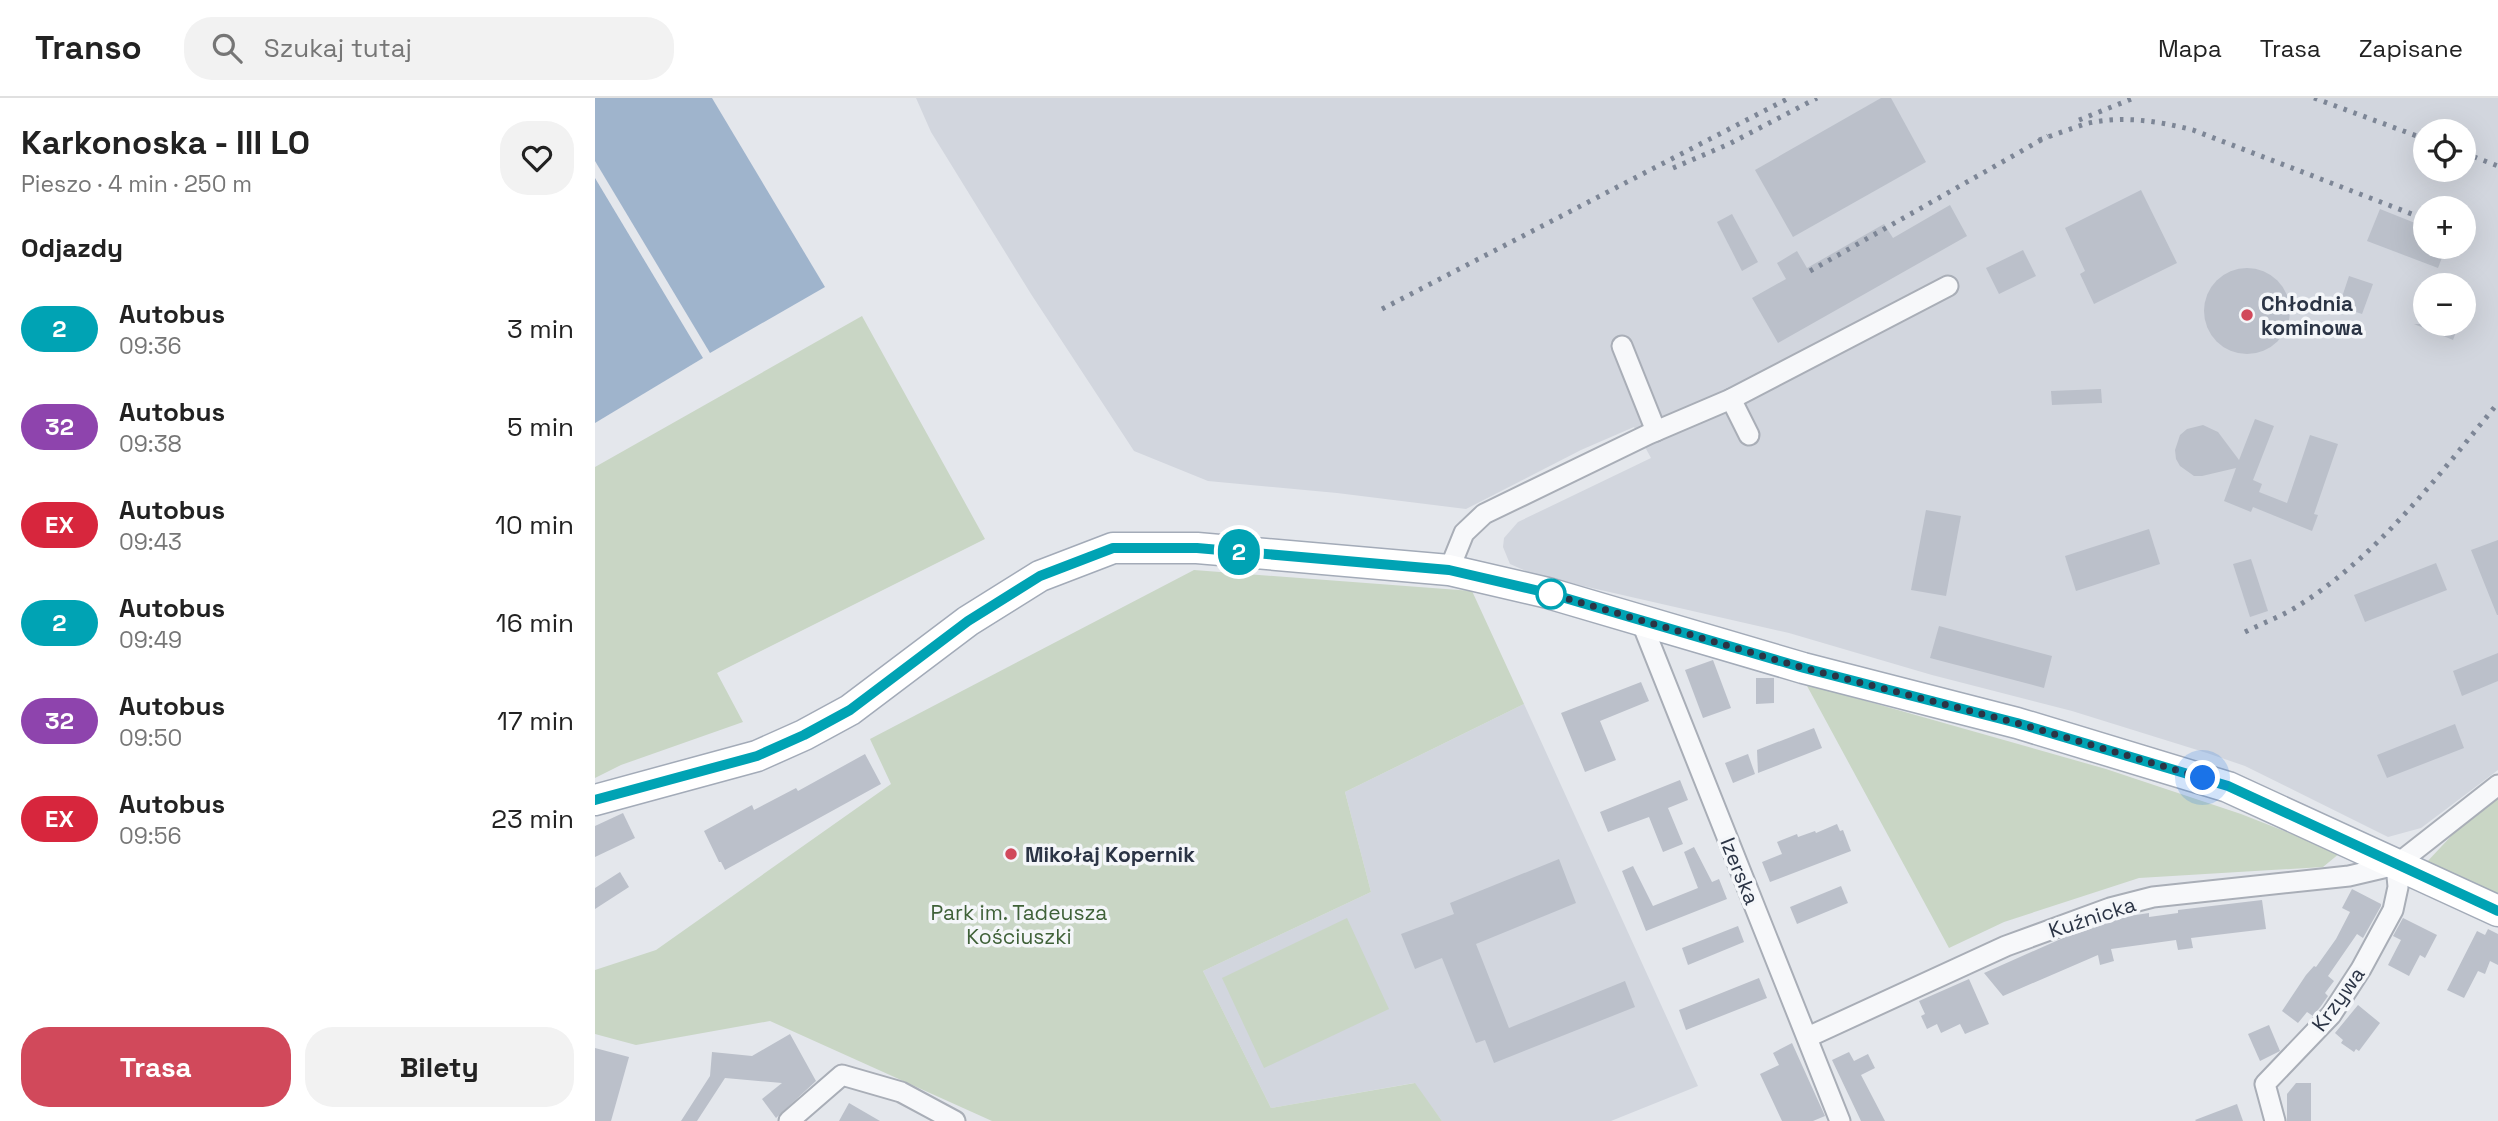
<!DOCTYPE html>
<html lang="pl">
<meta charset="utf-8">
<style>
body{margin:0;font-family:"Space Grotesk",sans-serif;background:#f2f2f2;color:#222;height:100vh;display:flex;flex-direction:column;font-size:26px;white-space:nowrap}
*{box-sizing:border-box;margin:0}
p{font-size:23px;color:#767676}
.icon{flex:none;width:38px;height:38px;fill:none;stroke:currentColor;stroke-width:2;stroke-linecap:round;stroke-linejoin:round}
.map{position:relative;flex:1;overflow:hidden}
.side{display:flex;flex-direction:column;background:#fff;width:595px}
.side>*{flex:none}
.badge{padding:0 14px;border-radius:23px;font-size:24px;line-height:46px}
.controls{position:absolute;left:1818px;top:21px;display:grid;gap:14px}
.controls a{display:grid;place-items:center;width:63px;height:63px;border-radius:50%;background:#fff;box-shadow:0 7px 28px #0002;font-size:35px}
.you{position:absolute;width:35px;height:35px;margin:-18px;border:5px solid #fff;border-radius:50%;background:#1a73e8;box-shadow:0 0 0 10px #1a73e833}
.map>.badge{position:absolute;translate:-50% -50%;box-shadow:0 0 0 4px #fff}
h2{padding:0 21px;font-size:26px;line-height:63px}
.round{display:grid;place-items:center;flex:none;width:74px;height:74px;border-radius:28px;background:#f2f2f2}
.headline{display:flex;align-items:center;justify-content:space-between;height:119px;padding:0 21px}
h1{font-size:33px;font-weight:600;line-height:52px}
.action{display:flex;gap:14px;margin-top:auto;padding:14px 21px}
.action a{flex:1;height:80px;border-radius:28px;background:#d1495b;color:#fff;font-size:28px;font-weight:600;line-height:80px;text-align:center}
.action a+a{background:#f2f2f2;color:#222}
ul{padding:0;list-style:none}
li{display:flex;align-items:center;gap:21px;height:98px;padding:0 21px}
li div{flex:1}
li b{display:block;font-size:26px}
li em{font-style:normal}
li .badge{min-width:77px;font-weight:700;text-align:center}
header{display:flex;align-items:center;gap:42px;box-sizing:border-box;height:98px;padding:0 35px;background:#fff;border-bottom:2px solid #e0e0e0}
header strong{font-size:33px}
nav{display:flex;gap:38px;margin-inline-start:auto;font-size:24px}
.search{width:490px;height:63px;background:#f2f2f2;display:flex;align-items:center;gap:18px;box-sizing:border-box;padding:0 24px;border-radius:28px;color:#767676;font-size:26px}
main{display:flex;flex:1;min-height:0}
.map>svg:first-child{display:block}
</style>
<header>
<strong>Transo</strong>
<div class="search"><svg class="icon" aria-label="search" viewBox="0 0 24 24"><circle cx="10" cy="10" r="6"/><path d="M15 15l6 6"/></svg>Szukaj tutaj</div>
<nav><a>Mapa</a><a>Trasa</a><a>Zapisane</a></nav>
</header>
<main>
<section class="side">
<div class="headline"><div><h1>Karkonoska - III LO</h1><p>Pieszo · 4 min · 250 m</p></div><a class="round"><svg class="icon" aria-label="heart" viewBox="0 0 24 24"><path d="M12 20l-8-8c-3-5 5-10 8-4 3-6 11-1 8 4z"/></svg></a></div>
<h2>Odjazdy</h2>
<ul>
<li><span class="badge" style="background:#00a3b4;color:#fff">2</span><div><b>Autobus</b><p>09:36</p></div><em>3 min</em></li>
<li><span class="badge" style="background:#8e44ad;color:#fff">32</span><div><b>Autobus</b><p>09:38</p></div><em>5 min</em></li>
<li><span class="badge" style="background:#d7263d;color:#fff">EX</span><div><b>Autobus</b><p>09:43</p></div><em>10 min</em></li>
<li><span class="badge" style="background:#00a3b4;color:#fff">2</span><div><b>Autobus</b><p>09:49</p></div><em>16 min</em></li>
<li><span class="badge" style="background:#8e44ad;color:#fff">32</span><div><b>Autobus</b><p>09:50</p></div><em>17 min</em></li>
<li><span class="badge" style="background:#d7263d;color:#fff">EX</span><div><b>Autobus</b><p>09:56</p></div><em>23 min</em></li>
</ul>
<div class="action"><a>Trasa</a><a>Bilety</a></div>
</section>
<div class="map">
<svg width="1903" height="1023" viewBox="0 0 1903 1023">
<rect width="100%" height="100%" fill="#e4e7ec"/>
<!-- built -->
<g fill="#d2d6de" fill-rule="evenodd">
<path d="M 321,0 L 1903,0 L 1903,672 L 1826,730 L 1793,739 L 1650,668 L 1612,655 L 1477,613 L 1337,577 L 1194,535 L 940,477 L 915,466 L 908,449 L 909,440 L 923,424 L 1056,360 L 1039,329 L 986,352 L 871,411 L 742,395 L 613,383 L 539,353 L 436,196 L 336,34 ZM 1830,33 L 1869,33 L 1869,72 L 1830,72 ZM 1830,110 L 1869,110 L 1869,149 L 1830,149 ZM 1830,187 L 1869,187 L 1869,226 L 1830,226 Z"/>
<path d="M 929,606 L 1103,988 L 1016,1023 L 847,1023 L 819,985 L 676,1010 L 608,873 L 776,794 L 750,694 Z"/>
</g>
<!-- green -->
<g fill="#c9d6c5">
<path d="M 267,218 L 390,441 L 122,575 L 148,624 L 26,667 L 0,680 L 0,369 Z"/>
<path d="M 599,472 L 877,493 L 929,606 L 750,694 L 776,794 L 608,873 L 676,1010 L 820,985 L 847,1023 L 397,1023 L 175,923 L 41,947 L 0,936 L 0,872 L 61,852 L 296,686 L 275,641 Z"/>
<path d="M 1211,586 L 1511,671 L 1646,716 L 1745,755 L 1728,769 L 1544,780 L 1409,824 L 1354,850 Z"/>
<path d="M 1903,694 L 1903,801 L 1830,766 L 1874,719 Z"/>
<path d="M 752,820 L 794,911 L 669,970 L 627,880 Z"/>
</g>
<!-- water -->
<g fill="#9fb4cc">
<path d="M 0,0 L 117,0 L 230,189 L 115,255 L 0,63 Z"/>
<path d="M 0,80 L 108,260 L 0,325 Z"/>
</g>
<!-- building -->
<g fill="#bbc0ca">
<path d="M 1286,0 L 1296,0 L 1331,64 L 1198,139 L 1160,72 Z"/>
<path d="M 1546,92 L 1582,165 L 1499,206 L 1485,176 L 1490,173 L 1470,130 Z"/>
<path d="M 1355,107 L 1372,138 L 1183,245 L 1157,200 L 1191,181 L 1182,165 L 1202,153 L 1212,170 L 1289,126 L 1298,140 Z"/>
<path d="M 1785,111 L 1830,129 L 1830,149 L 1851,149 L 1843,170 L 1772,143 Z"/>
<path d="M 1137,116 L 1163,164 L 1147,173 L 1122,124 Z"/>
<path d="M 1428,152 L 1441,178 L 1404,196 L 1391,170 Z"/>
<circle cx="1652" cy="213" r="43"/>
<path d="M 1754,178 L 1778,186 L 1767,216 L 1744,208 Z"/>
<path d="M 1819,226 L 1864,226 L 1858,242 Z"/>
<path d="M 1506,291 L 1507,305 L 1457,307 L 1456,293 Z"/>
<path d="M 1660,321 L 1679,328 L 1658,382 L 1667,386 L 1664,394 L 1692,405 L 1715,337 L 1743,346 L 1719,416 L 1723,417 L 1717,433 L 1658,409 L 1656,414 L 1629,403 L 1641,370 L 1607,378 L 1599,378 L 1585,368 L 1581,361 L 1580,352 L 1585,337 L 1592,331 L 1608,327 L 1623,334 L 1644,362 Z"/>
<path d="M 1331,412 L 1366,418 L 1351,498 L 1316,492 Z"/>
<path d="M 1554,431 L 1565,466 L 1481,493 L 1470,458 Z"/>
<path d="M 1903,442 L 1903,517 L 1902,517 L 1876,452 Z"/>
<path d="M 1656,461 L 1673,513 L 1655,519 L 1638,466 Z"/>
<path d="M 1841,465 L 1852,492 L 1770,524 L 1759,497 Z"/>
<path d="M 1344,528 L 1457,558 L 1449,590 L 1335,560 Z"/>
<path d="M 1903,555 L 1903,583 L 1867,598 L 1858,573 Z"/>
<path d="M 1118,562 L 1136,610 L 1108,620 L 1090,572 Z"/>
<path d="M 1161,580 L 1179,580 L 1179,605 L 1161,606 Z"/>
<path d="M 1046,584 L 1054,603 L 1005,623 L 1021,662 L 990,674 L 966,615 Z"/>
<path d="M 1860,626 L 1869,650 L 1792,680 L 1782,657 Z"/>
<path d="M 1219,630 L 1227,650 L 1163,675 L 1162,652 Z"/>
<path d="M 270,656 L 286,686 L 130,772 L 126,764 L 124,764 L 109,733 L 157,707 L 159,712 L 201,690 L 203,693 Z"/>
<path d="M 1153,656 L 1160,676 L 1138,685 L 1130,665 Z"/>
<path d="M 1085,682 L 1093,702 L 1073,710 L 1088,746 L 1068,754 L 1054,719 L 1013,734 L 1005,714 Z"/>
<path d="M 28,715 L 40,740 L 0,759 L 0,728 Z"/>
<path d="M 1242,726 L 1245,733 L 1248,732 L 1256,753 L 1175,784 L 1167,764 L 1187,756 L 1182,744 L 1202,736 L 1203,739 L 1220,733 L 1221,735 Z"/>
<path d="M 1099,749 L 1117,784 L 1124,781 L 1132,801 L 1051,833 L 1027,773 L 1038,768 L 1058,808 L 1103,790 L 1089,754 Z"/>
<path d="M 964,761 L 981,805 L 881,846 L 914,930 L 1030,883 L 1040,909 L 899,965 L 890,942 L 881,945 L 847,860 L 820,871 L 806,836 L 859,816 L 855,805 Z"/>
<path d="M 25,774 L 34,789 L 0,811 L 0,790 Z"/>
<path d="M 1246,788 L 1253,805 L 1202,826 L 1195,809 Z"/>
<path d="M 1757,791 L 1786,806 L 1786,808 L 1768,840 L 1762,836 L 1733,878 L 1739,883 L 1730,895 L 1733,898 L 1726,908 L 1718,918 L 1712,914 L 1703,925 L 1687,913 L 1711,877 L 1719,868 L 1721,869 L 1741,841 L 1755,814 L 1747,810 Z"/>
<path d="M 1667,802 L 1671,831 L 1596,840 L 1598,850 L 1583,852 L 1581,842 L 1516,851 L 1519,863 L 1505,867 L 1503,857 L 1408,898 L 1389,875 L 1468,840 L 1534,818 L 1554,815 L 1554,819 L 1583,815 L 1583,812 Z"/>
<path d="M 1808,820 L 1842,837 L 1830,860 L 1825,857 L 1814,878 L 1793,867 L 1806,842 L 1798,838 Z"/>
<path d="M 1143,828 L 1149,844 L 1093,867 L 1087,850 Z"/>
<path d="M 1893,831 L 1903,836 L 1903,867 L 1895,863 L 1890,876 L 1883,873 L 1869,900 L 1852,892 L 1882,833 L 1890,837 Z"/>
<path d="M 1164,880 L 1172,900 L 1091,932 L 1084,912 Z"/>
<path d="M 1374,881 L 1394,926 L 1370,936 L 1365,926 L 1346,935 L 1342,926 L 1332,931 L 1326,918 L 1330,916 L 1324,903 Z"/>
<path d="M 1763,907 L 1785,925 L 1764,953 L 1761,951 L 1759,954 L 1746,945 L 1748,942 L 1740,935 Z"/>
<path d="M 1674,927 L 1685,953 L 1665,963 L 1653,936 Z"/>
<path d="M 195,936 L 221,983 L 181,1020 L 167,1001 L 187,985 L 130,980 L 102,1023 L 86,1023 L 115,978 L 117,954 L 157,958 Z"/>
<path d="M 1197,945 L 1230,1018 L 1218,1023 L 1187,1023 L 1165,976 L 1184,967 L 1178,955 Z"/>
<path d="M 0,950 L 34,959 L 16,1023 L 0,1023 Z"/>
<path d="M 1254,954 L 1259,963 L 1273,956 L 1280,970 L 1266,977 L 1290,1023 L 1266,1023 L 1237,962 Z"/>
<path d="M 1701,985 L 1716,985 L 1716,1023 L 1692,1023 L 1692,996 Z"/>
<path d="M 254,1005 L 285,1023 L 244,1023 Z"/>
<path d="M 1642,1006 L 1648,1023 L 1601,1023 L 1600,1022 Z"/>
</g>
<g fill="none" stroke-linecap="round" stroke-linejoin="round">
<!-- minor casing -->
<g stroke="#a9aeb7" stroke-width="23">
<g id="minor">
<path d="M 1027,248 L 1061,333"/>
<path d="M 1136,301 L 1154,337"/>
<path d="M 854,472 L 869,435 L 889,416 L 1054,336 L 1136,301 L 1353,188"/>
<path d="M 1050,522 L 1050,533 L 1245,1023"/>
<path d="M 1213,939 L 1411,848 L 1515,810 L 1558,799 L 1754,778 L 1801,767 L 1903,687"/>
<path d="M 194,1023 L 247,977 L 306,994 L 360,1023"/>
<path d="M 1680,1023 L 1670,986 L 1736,917 L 1766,871 L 1798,812 L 1803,789 L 1801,767"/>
</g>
</g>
<!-- primary casing -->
<g stroke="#a3abb8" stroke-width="33">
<path id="primary" d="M 0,702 L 162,658 L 209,637 L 255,612 L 373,523 L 445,478 L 518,450 L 602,450 L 854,472 L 953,495 L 1208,570 L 1422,625 L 1633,689 L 1903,813"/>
</g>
<!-- minor -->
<use href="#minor" stroke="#f7f8fa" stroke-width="19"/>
<!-- primary -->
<use href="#primary" stroke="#fff" stroke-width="30"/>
<!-- rail -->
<g stroke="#7d8696" stroke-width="5" stroke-dasharray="3.5 7" stroke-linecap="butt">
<path d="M 1719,0 L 1830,41"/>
<path d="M 1484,22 L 1539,0"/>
<path d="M 1444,42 C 1459,37 1475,31 1490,26 C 1526,17 1563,23 1598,32 L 1830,121"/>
<path d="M 1869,55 L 1903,68"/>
<path d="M 1078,70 L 1134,46 L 1222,0"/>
<path d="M 1215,173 L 1453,38"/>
<path d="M 787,211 L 1194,0"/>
<path d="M 1650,534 C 1668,525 1687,518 1703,508 C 1784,457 1843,378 1903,305"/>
</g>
</g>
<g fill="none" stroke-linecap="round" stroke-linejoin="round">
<!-- line casing -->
<g stroke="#fff" stroke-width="16">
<path id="line" d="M 0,702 L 162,658 L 209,637 L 255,612 L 373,523 L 445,478 L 518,450 L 602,450 L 854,472 L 953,495 L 1209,570 L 1422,625 L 1633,688 L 1903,813"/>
</g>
<!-- line -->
<use href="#line" stroke="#00a3b4" stroke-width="10"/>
<!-- walk -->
<path stroke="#2b3445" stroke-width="7" stroke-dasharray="0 12.6" d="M 956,496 L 953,495 L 1209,570 L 1422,625 L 1608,680"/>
</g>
<!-- markers -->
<g fill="#d1495b" stroke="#f4f6f9" stroke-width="2.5">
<circle cx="1652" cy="217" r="7"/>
<circle cx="416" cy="756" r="7"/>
</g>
<circle fill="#fff" stroke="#00a3b4" stroke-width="3.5" cx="956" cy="496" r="14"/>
<g text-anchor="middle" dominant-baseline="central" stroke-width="7" stroke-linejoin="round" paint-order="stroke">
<!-- poi labels -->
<g font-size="21" font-weight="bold" fill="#2b3445" stroke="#f4f6f9" text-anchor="start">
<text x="1666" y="205">Chłodnia<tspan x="1666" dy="24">kominowa</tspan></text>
<text x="430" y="756">Mikołaj Kopernik</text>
</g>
<!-- street labels -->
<g font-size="21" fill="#2b3445" stroke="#f4f6f9">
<text transform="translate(1145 773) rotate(68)">Izerska</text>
<text transform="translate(1497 819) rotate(-18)">Kuźnicka</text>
<text transform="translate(1743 901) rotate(-54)">Krzywa</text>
</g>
<!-- park labels -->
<g font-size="21" fill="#3f6138" stroke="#f4f6f9">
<text x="424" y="814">Park im. Tadeusza<tspan x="424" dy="24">Kościuszki</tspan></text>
</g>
</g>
</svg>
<div class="controls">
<a><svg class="icon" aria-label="locate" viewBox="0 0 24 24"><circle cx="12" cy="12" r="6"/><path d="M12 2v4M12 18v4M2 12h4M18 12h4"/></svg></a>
<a>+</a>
<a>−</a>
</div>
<div class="you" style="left:1608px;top:680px"></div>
<b class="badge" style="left:644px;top:454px;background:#00a3b4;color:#fff">2</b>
</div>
</main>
